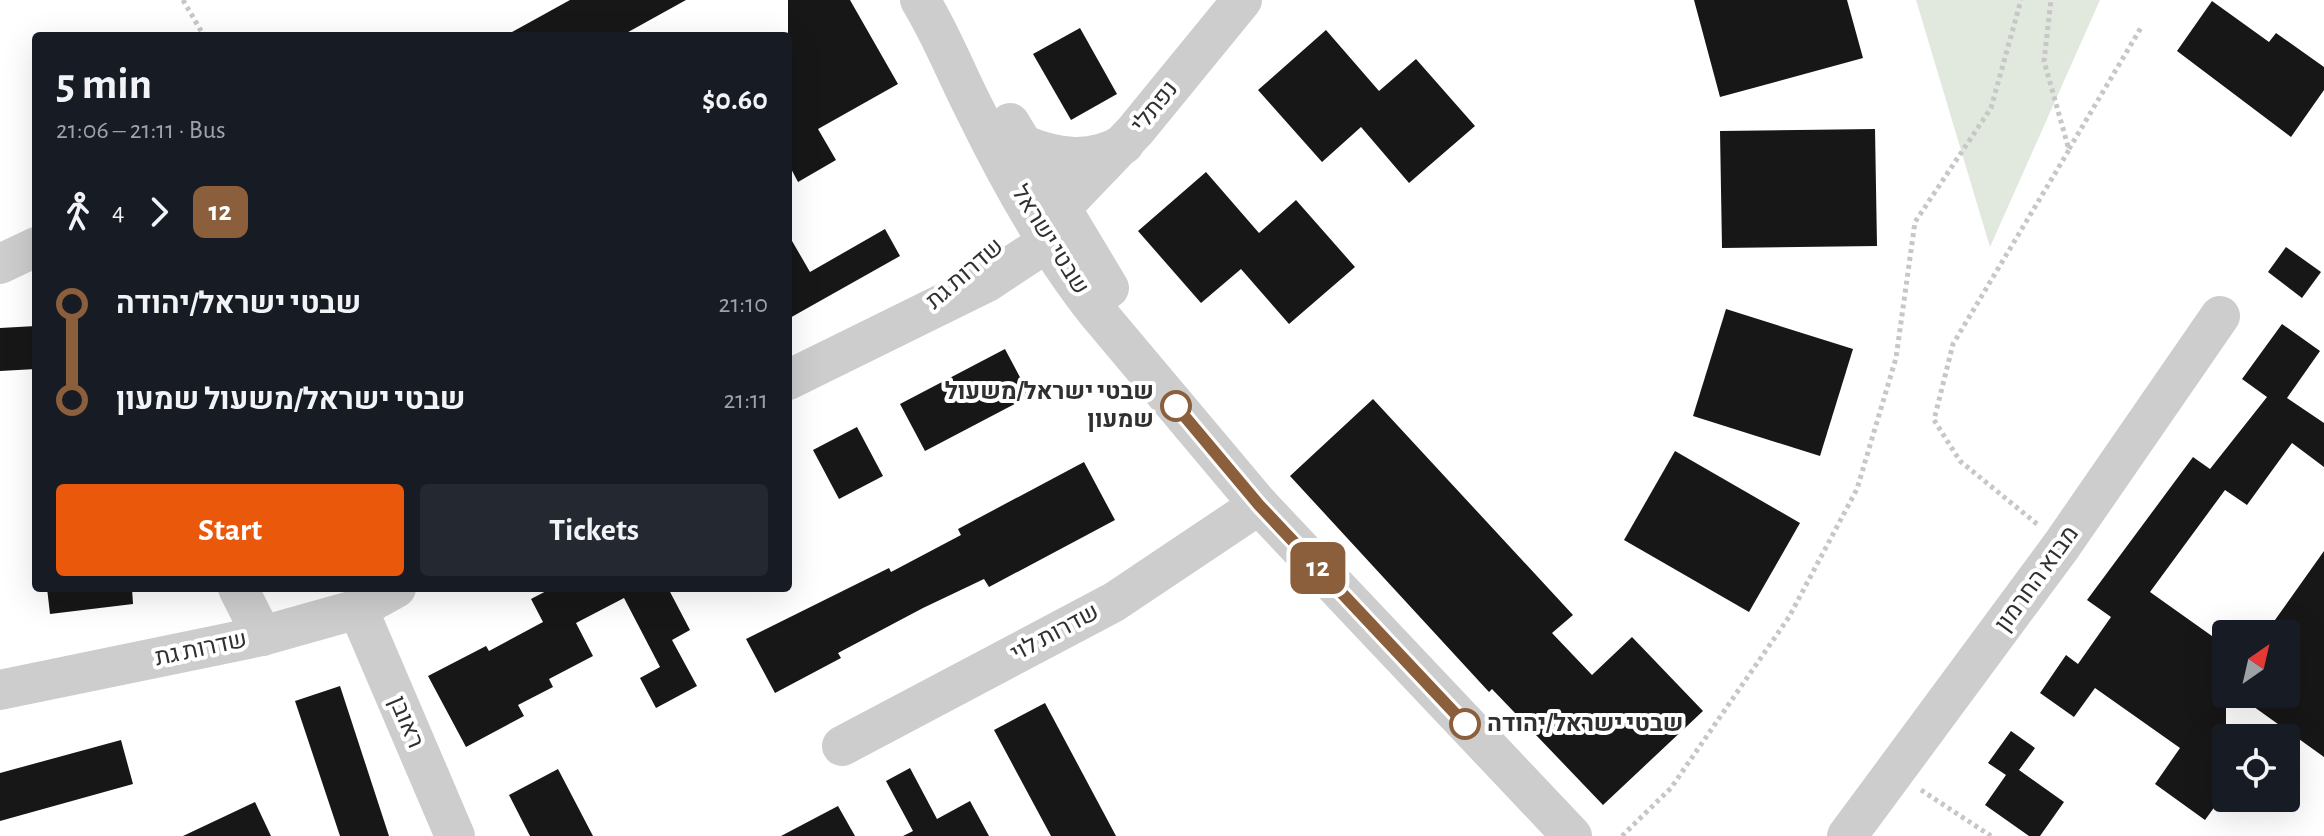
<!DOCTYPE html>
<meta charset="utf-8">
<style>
body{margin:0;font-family:"Alegreya Sans",Heebo,sans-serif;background:#242831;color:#f1f3f6;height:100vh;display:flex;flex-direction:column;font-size:30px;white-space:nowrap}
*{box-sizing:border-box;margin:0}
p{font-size:26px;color:#9ea1a6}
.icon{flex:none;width:44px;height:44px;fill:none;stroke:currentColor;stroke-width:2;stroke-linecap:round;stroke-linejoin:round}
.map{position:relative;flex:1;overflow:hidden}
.side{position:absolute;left:32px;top:32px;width:760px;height:560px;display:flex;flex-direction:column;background:#171b24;border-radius:8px;box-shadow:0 8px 32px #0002}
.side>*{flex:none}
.badge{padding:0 16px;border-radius:12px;font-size:28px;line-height:52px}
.needle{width:52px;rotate:34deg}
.controls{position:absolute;left:2212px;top:620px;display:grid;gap:16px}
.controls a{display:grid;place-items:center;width:88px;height:88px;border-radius:8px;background:#171b24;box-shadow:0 8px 32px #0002;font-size:40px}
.map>.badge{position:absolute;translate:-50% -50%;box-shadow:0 0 0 4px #fff}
.legs{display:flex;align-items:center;gap:12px;height:88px;padding:0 24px;font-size:26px}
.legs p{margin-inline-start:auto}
.head{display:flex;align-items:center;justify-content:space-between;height:136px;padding:0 24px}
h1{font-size:44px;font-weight:700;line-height:60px}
.cta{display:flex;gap:16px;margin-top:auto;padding:16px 24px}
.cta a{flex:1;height:92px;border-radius:8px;background:#ea580c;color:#fff;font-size:32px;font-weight:700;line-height:92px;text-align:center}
.cta a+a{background:#242831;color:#f1f3f6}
ul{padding:0 24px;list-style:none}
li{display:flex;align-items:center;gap:28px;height:96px;font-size:30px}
li i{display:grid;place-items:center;width:12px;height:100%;margin:0 10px;background:currentColor}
li i::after{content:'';width:20px;height:20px;margin:-10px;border:6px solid;border-radius:50%;background:#171b24}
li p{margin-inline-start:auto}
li:first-child i{background:linear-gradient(#0000 50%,currentColor 0)}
li:last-child i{background:linear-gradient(currentColor 50%,#0000 0)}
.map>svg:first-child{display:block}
</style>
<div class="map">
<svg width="2324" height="836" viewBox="0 0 2324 836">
<rect width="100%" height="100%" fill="#fff"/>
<!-- green -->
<path fill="#e1e8dd" d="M 1916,0 L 2100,0 L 1990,247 Z"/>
<!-- building -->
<g fill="#171717">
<path d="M 570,0 L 686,0 L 621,36 L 505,36 Z"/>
<path d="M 788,0 L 850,0 L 898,84 L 818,129 L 836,160 L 798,182 L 788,163 Z"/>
<path d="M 1694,0 L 1847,0 L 1863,58 L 1720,97 Z"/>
<path d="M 2212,1 L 2269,42 L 2276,33 L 2324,67 L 2324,90 L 2291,137 L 2177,51 Z"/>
<path d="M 1080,28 L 1117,94 L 1071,120 L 1033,54 Z"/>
<path d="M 1326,30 L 1379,91 L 1416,59 L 1475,126 L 1409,183 L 1361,127 L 1322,162 L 1258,90 Z"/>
<path d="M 1875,129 L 1877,246 L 1722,248 L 1720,131 Z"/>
<path d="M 1206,172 L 1259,233 L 1296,200 L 1355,267 L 1289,324 L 1241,269 L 1201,303 L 1138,231 Z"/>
<path d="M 885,229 L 900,256 L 788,319 L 788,234 L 810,272 Z"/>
<path d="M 2286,247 L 2321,272 L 2302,298 L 2268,272 Z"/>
<path d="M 1726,309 L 1853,349 L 1820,456 L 1693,416 Z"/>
<path d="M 2282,324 L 2320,351 L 2287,398 L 2324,423 L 2324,467 L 2292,443 L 2247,505 L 2225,490 L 2150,592 L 2226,646 L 2226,791 L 2205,820 L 2155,784 L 2180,748 L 2095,688 L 2074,717 L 2040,693 L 2066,655 L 2078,664 L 2111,617 L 2087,600 L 2193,457 L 2210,469 L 2267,397 L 2242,379 Z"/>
<path d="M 36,326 L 36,369 L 0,371 L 0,328 Z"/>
<path d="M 1005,349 L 1030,396 L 925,451 L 900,404 Z"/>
<path d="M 1373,399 L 1573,615 L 1552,633 L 1592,675 L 1632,637 L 1703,711 L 1603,805 L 1492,689 L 1489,692 L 1290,476 Z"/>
<path d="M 857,427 L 883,476 L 839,499 L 813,450 Z"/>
<path d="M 1675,451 L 1800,523 L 1749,612 L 1624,540 Z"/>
<path d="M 1084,462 L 1115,520 L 989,587 L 984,579 L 923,608 L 838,653 L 841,658 L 775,693 L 746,639 L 889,568 L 891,572 L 961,535 L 958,529 Z"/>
<path d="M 2324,551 L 2324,757 L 2236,694 L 2286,694 L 2286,634 L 2265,634 Z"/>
<path d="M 47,588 L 132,588 L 133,604 L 50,614 Z"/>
<path d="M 552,588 L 668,588 L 690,630 L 672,640 L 697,686 L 656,708 L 640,678 L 660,667 L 624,598 L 576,623 L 593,656 L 549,679 L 553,687 L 518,705 L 524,716 L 466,747 L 428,676 L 486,646 L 489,651 L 543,622 L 531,599 Z"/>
<path d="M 340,686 L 389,836 L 340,836 L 295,701 Z"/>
<path d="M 1045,703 L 1116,836 L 1051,836 L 994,730 Z"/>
<path d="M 2011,731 L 2035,748 L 2019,770 L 2064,802 L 2040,836 L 2029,836 L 1985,805 L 2006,775 L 1988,763 Z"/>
<path d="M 121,740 L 133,784 L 0,821 L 0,773 Z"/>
<path d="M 910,768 L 937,819 L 970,801 L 989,836 L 903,836 L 913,831 L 886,781 Z"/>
<path d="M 558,769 L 593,836 L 530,836 L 509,795 Z"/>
<path d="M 255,802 L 271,836 L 183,836 Z"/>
<path d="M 838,806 L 855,836 L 781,836 Z"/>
</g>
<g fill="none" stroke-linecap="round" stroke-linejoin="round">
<!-- path -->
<g stroke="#c7c7c7" stroke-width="5" stroke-dasharray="4 4" stroke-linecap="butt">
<path d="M 183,0 L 204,36"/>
<path d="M 2069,149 L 2142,26"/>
<path d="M 2037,524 L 1960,461 L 1934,420 L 1953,344 L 2069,150 L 2044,61 L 2051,0"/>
<path d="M 1921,790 L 1991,836"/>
<path d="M 1622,836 L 1671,788 L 1789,617 L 1857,489 L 1896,358 L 1915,222 L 1991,108 L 2021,0"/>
</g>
<!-- minor -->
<g stroke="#cdcdcd" stroke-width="40">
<path d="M 920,0 C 942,36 956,73 975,110 C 1009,180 1048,250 1096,311 L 1259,505 L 1572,836"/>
<path d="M 1010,123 L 1109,288"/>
<path d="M 1024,145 C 1058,159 1092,163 1124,144"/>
<path d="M 0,264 L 36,247"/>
<path d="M 788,380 L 987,282 L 1037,249 L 1047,239 L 1061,208 L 1135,131 L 1242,0"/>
<path d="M 238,588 L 262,636"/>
<path d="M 358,609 L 455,836"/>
<path d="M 0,690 L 262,636 L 358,609 L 396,588"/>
<path d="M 842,746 L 1114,602 L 1259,505"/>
<path d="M 1847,836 L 2062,545 L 2220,316"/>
</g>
</g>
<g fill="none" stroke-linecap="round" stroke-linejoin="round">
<!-- line-1 casing -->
<g stroke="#fff" stroke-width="18">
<path id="line-1" d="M 1176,406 L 1259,505 L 1465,724"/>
</g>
<!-- line-1 -->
<use href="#line-1" stroke="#8b5e3c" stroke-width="12"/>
</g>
<!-- markers -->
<g fill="#fff" stroke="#8b5e3c" stroke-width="4">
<circle cx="1176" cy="406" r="14"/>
<circle cx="1465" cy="724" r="14"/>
</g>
<g text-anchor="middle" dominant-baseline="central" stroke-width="8" stroke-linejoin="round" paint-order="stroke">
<!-- street labels -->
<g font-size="24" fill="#303030" stroke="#fff">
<text transform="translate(1155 107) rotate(-51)">נפתלי</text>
<text transform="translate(1050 240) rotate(58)">שבטי ישראל</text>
<text transform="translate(965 274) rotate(-41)">שדרות גת</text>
<text transform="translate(2037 579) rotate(-54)">מבוא החרמון</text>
<text transform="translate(1055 633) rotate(-28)">שדרות לוי</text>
<text transform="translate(201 649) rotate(-12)">שדרות גת</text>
<text transform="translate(406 722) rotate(67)">ראובן</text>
</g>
<!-- stop labels -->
<g font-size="24" font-weight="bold" fill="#303030" stroke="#fff" text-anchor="end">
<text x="1154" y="392">שבטי ישראל/משעול<tspan x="1154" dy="28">שמעון</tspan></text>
<text x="1487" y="724" text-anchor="start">שבטי ישראל/יהודה</text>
</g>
</g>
</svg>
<div class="controls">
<a><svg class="needle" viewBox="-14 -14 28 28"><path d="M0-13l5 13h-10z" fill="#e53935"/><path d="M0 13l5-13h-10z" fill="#9ea1a6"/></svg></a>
<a><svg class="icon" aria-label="locate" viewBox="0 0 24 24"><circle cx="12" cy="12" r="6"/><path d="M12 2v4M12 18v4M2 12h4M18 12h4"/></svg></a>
</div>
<b class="badge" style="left:1318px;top:568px;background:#8b5e3c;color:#fff">12</b>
<section class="side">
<div class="head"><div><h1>5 min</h1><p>21:06 – 21:11 · Bus</p></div><b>$0.60</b></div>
<div class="legs"><svg class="icon" aria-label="walk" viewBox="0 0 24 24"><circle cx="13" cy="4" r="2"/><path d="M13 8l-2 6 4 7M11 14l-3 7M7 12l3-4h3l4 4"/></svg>4<svg class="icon" aria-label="forward" viewBox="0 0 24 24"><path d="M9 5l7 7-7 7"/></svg><b class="badge" style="background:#8b5e3c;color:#fff">12</b></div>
<ul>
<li><i style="color:#8b5e3c"></i><b>שבטי ישראל/יהודה</b><p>21:10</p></li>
<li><i style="color:#8b5e3c"></i><b>שבטי ישראל/משעול שמעון</b><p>21:11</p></li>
</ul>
<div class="cta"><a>Start</a><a>Tickets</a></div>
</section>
</div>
